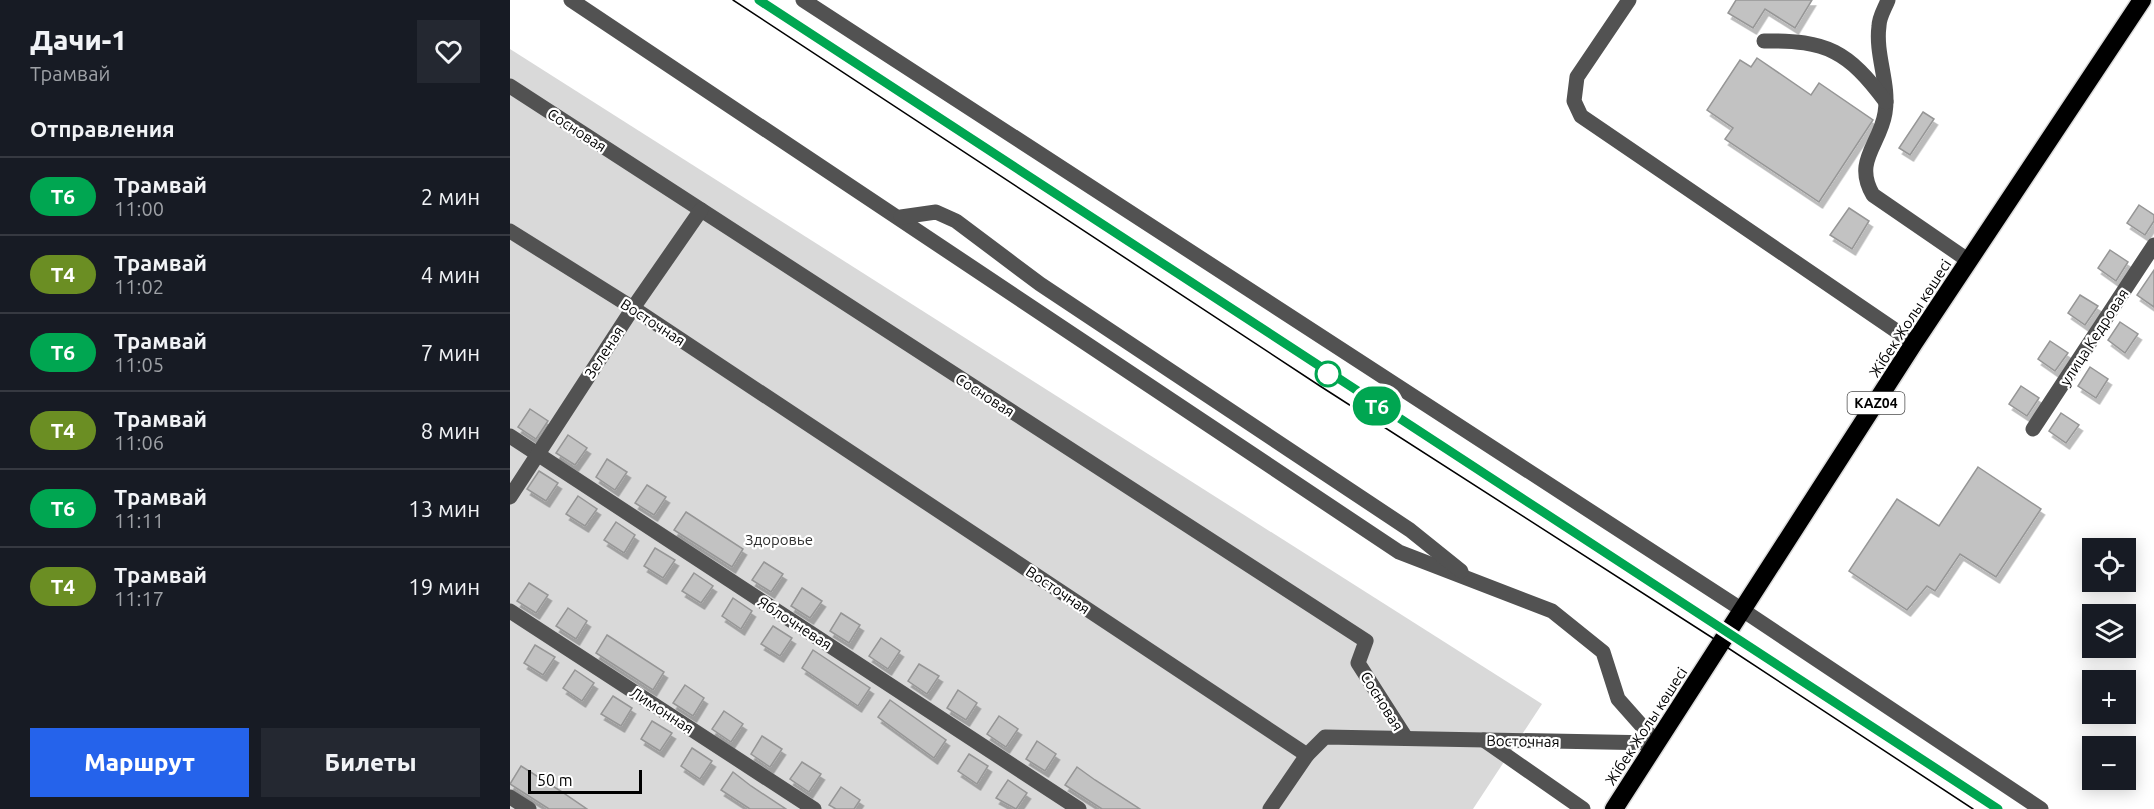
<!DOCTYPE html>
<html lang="ru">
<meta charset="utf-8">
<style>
body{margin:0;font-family:Ubuntu,sans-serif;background:#242831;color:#f1f3f6;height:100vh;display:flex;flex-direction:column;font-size:22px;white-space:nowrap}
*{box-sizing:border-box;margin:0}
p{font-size:20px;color:#9ea1a6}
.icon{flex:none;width:33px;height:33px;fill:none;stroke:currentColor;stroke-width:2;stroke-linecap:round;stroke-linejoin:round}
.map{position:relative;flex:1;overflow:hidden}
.sheet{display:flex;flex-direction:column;background:#171b24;width:510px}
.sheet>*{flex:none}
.badge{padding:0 12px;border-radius:20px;font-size:21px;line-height:39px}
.fabs{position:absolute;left:1572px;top:538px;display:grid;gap:12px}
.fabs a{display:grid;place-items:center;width:54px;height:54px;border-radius:0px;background:#171b24;box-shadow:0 3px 15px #0003;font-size:30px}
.scale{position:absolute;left:18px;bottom:15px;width:114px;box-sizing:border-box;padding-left:6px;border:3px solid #000;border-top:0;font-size:16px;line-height:21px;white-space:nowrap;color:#000;-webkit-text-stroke:4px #fff;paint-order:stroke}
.map>.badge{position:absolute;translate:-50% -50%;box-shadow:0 0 0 3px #fff}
h2{padding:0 30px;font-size:22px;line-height:54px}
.round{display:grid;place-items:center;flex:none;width:63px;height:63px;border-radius:0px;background:#242831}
.summary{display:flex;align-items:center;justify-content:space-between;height:102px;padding:0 30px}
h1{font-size:28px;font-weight:800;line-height:45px}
.primary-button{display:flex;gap:12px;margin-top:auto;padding:12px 30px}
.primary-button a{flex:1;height:69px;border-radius:0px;background:#2563eb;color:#fff;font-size:24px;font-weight:800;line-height:69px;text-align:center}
.primary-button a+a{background:#242831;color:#f1f3f6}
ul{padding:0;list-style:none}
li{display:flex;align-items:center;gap:18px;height:78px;padding:0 30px;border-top:2px solid #363941}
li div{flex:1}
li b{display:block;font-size:22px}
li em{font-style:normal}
li .badge{min-width:66px;font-weight:700;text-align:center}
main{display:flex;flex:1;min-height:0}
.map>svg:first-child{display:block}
</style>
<main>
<section class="sheet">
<div class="summary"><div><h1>Дачи-1</h1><p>Трамвай</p></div><a class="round"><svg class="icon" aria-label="heart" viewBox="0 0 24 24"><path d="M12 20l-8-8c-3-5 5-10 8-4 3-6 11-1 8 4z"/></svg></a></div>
<h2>Отправления</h2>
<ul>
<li><span class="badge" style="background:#00a651;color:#fff">T6</span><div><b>Трамвай</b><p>11:00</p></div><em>2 мин</em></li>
<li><span class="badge" style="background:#6b8e23;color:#fff">T4</span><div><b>Трамвай</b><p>11:02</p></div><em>4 мин</em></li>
<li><span class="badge" style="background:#00a651;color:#fff">T6</span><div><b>Трамвай</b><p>11:05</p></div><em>7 мин</em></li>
<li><span class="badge" style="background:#6b8e23;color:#fff">T4</span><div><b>Трамвай</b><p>11:06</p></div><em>8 мин</em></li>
<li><span class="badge" style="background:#00a651;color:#fff">T6</span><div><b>Трамвай</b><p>11:11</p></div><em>13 мин</em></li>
<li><span class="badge" style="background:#6b8e23;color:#fff">T4</span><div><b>Трамвай</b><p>11:17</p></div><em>19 мин</em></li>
</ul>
<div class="primary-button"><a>Маршрут</a><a>Билеты</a></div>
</section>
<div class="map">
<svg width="1644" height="809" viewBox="0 0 1644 809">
<defs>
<filter id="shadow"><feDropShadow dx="3.5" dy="6" stdDeviation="0" flood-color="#0004"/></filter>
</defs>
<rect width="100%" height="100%" fill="#fff"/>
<!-- green -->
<path fill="#d9d9d9" d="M 0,49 L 1032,704 L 963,809 L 0,809 Z"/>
<!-- building -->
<g fill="#c2c2c2" stroke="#969696" stroke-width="1.5" filter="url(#shadow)">
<path d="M 1226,0 L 1302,0 L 1285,28 L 1255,9 L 1243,28 L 1218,13 Z"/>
<path d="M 1247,58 L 1301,95 L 1309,83 L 1363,120 L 1309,202 L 1215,139 L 1223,128 L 1197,110 L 1230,60 L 1241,67 Z"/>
<path d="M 1413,112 L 1424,119 L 1400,155 L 1389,148 Z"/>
<path d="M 1629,205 L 1644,215 L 1644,221 L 1635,235 L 1617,223 Z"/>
<path d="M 1339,208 L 1359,221 L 1342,249 L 1320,235 Z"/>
<path d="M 1600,250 L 1618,262 L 1606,281 L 1588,268 Z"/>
<path d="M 1644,270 L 1644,307 L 1627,295 Z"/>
<path d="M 1570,295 L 1588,306 L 1575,325 L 1558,313 Z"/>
<path d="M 1610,322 L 1628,334 L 1615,353 L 1598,340 Z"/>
<path d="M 1540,341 L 1558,353 L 1545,371 L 1528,359 Z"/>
<path d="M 1580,367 L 1598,379 L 1586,398 L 1568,386 Z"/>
<path d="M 1511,386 L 1529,398 L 1517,416 L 1499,404 Z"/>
<path d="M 20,409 L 38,421 L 26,439 L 8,427 Z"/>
<path d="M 1551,413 L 1569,425 L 1556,443 L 1539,431 Z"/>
<path d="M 58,435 L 77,448 L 65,465 L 46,453 Z"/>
<path d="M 97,459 L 117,472 L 105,490 L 86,477 Z"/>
<path d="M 1468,467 L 1531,509 L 1486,577 L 1450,554 L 1425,591 L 1417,586 L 1397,610 L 1339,571 L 1387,499 L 1429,526 Z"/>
<path d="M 29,471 L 48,483 L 36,501 L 17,489 Z"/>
<path d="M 137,485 L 156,497 L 144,515 L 125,503 Z"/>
<path d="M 68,496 L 87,509 L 75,526 L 56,514 Z"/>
<path d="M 176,512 L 233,549 L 222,567 L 164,530 Z"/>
<path d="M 106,522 L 125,535 L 114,553 L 94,540 Z"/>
<path d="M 145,548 L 165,560 L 153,578 L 134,566 Z"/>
<path d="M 254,562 L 273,574 L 261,592 L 242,580 Z"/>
<path d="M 184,573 L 203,586 L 191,603 L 172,591 Z"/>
<path d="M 19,583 L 38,595 L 26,613 L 7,601 Z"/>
<path d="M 292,588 L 312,601 L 300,618 L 281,606 Z"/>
<path d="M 223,598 L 242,611 L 231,629 L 212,616 Z"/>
<path d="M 58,608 L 77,621 L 66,639 L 46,626 Z"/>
<path d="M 331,613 L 350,625 L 339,643 L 320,631 Z"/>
<path d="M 263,626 L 282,638 L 270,656 L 251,644 Z"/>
<path d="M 97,635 L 154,672 L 143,690 L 86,653 Z"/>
<path d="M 371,638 L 390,651 L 378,669 L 359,656 Z"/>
<path d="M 25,645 L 45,657 L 33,675 L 14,663 Z"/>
<path d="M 303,650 L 360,688 L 348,706 L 292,668 Z"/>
<path d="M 409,664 L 429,676 L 417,694 L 398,681 Z"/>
<path d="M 65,670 L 84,683 L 72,701 L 53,688 Z"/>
<path d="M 175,685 L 194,698 L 183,716 L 163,703 Z"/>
<path d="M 448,690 L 467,703 L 456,720 L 437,708 Z"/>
<path d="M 103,696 L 122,708 L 111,726 L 91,714 Z"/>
<path d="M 380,700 L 436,740 L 424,758 L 368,717 Z"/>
<path d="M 214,711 L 233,724 L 221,742 L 202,729 Z"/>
<path d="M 489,716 L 508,729 L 496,747 L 477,734 Z"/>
<path d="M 142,721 L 162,733 L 150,751 L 131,739 Z"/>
<path d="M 252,736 L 272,749 L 260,767 L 241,754 Z"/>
<path d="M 527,741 L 546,754 L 535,771 L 516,759 Z"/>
<path d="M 182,748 L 202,761 L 190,779 L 171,766 Z"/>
<path d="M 459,754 L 478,766 L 467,784 L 448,771 Z"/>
<path d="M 292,762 L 311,774 L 299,792 L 280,779 Z"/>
<path d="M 11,766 L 49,790 L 77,809 L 39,809 L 0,784 Z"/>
<path d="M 567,767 L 585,780 L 630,809 L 592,809 L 555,785 Z"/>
<path d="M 223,772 L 241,786 L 276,809 L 240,809 L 211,790 Z"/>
<path d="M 498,780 L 517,793 L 506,809 L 486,798 Z"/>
<path d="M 331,787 L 350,800 L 344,809 L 326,809 L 319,805 Z"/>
</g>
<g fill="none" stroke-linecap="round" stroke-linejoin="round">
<!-- highway casing -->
<g stroke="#dbdbdb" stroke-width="21">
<path id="highway" d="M 1104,809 L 1404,343 L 1632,0"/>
</g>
<!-- minor -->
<g stroke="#525252" stroke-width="15">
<path d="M 61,0 L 889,552 L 1042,611 L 1093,652 L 1108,699 L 1147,743"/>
<path d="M 293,0 L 1234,611 L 1531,809"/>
<path d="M 1119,0 L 1067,77 L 1064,101 L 1071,116 L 1404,343"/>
<path d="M 1378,0 C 1375,8 1369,17 1369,26 C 1365,55 1380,84 1375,113 C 1370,145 1343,161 1363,195 L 1459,261"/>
<path d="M 1254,41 C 1317,40 1338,51 1376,102"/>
<path d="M 0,86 L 856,641 L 848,663 L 896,738"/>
<path d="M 391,217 L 426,212 L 446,221 L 530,284 L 900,530 L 951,571"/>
<path d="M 0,231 L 123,308 L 797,755 L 815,737 L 1147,743"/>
<path d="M 1523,429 L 1644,245"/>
<path d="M 0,436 L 569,809"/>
<path d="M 0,497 L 123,308 L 191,210"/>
<path d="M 0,611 L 304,809"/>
<path d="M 974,740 L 1073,809"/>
<path d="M 0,797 L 19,809"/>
<path d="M 760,809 L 797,755"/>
</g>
<!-- highway -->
<use href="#highway" stroke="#000" stroke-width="18"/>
<!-- tram -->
<g stroke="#000" stroke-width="1.5">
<path d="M 223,0 L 810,386 L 1212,644 L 1463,809"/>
<path d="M 249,0 L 1488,809"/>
</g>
</g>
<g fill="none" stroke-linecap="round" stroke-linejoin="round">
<!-- line casing -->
<g stroke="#fff" stroke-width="14">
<path id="line" d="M 249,0 L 1488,809"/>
</g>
<!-- line -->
<use href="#line" stroke="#00a651" stroke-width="9"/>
</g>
<!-- markers -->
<circle fill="#fff" stroke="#00a651" stroke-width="3" cx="818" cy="374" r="12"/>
<g text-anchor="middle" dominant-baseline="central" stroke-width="4.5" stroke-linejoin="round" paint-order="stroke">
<!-- shield labels -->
<rect fill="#fff" stroke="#4c4c4c" stroke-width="1.5" x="1337.5" y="392" width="57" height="22" rx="4.5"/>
<g font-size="14" font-weight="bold" fill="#000">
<text x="1366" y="403">KАZ04</text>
</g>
<!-- street labels -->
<g font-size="15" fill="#000" stroke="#fff">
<text transform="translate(67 130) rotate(33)">Сосновая</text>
<text transform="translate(1400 318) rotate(-57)">Жібек Жолы көшесі</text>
<text transform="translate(143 322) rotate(33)">Восточная</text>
<text transform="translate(1584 337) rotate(-57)">улица Кедровая</text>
<text transform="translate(94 352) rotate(-57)">Зеленая</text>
<text transform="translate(475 395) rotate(33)">Сосновая</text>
<text transform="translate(548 590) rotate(34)">Восточная</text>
<text transform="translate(285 623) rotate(33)">Яблочневая</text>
<text transform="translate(872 701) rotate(58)">Сосновая</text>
<text transform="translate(152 710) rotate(33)">Лимонная</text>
<text transform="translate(1136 726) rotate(-57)">Жібек Жолы көшесі</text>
<text transform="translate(1013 741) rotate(1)">Восточная</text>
</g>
<!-- park labels -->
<g font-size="15" fill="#303030" stroke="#fff">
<text x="269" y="539">Здоровье</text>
</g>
</g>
</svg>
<div class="fabs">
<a><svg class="icon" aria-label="locate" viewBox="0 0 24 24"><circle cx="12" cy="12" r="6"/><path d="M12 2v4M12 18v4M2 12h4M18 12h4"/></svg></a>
<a><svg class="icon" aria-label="layers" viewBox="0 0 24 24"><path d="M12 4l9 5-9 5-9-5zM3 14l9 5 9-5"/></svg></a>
<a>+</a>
<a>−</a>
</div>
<div class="scale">50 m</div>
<b class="badge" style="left:867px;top:406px;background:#00a651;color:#fff">T6</b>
</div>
</main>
